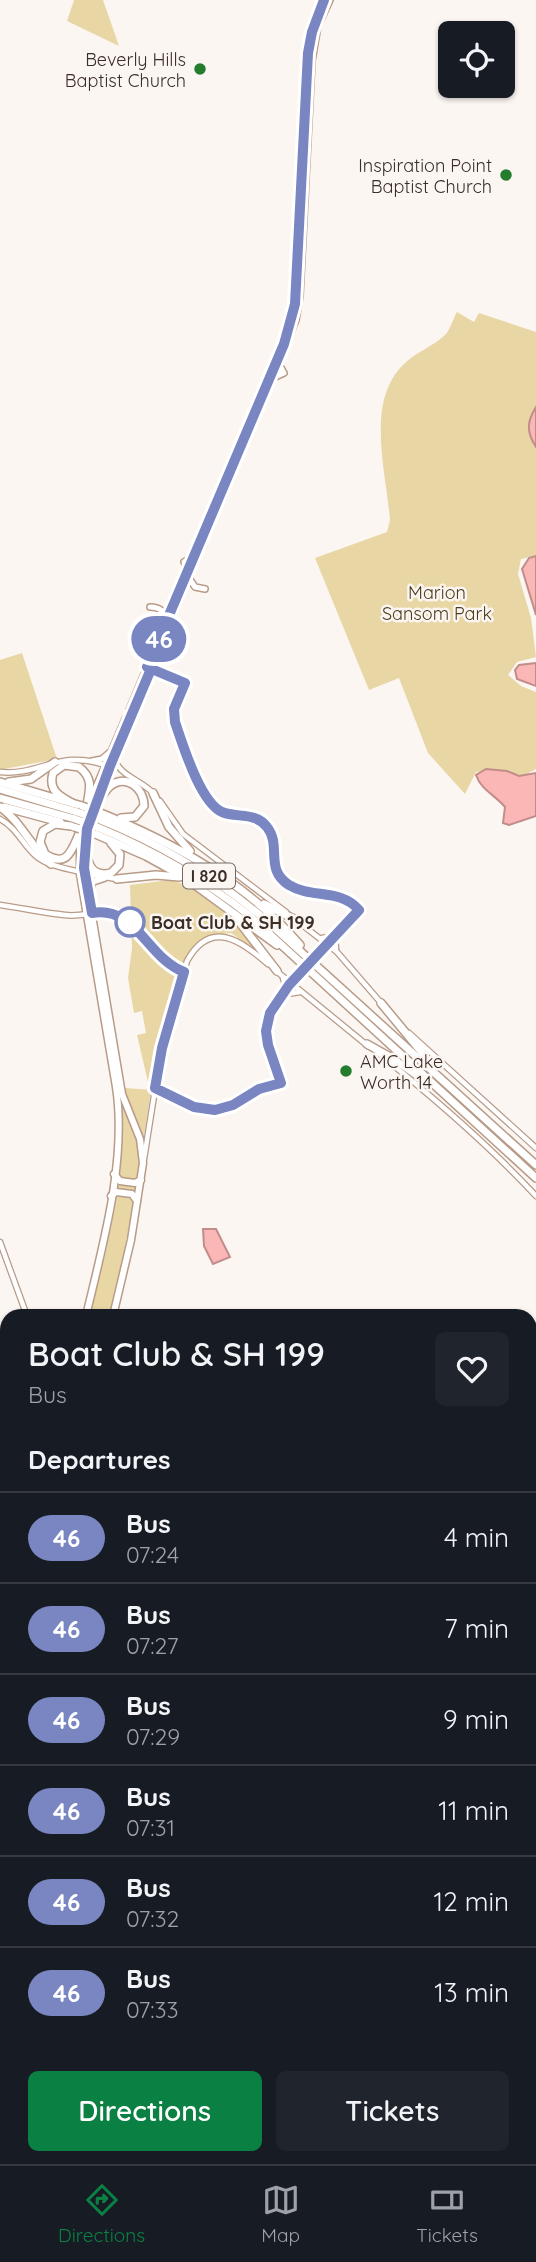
<!DOCTYPE html>
<style>
body{margin:0;font-family:Quicksand,sans-serif;background:#20242c;color:#f1f3f6;height:100vh;display:flex;flex-direction:column;font-size:26px;white-space:nowrap}
*{box-sizing:border-box;margin:0}
p{font-size:23px;color:#9ea1a6}
.icon{flex:none;width:38px;height:38px;fill:none;stroke:currentColor;stroke-width:2;stroke-linecap:round;stroke-linejoin:round}
.map{position:relative;flex:1;overflow:hidden}
.panel{position:absolute;left:0px;top:1309px;width:537px;height:856px;display:flex;flex-direction:column;background:#171b24;border-radius:21px 21px 0 0;box-shadow:0 2px 5px #0004}
.panel>*{flex:none}
.badge{padding:0 14px;border-radius:23px;font-size:24px;line-height:46px}
.buttons{position:absolute;left:438px;top:21px;display:grid;gap:14px}
.buttons a{display:grid;place-items:center;width:77px;height:77px;border-radius:10px;background:#171b24;box-shadow:0 2px 5px #0004;font-size:35px}
.map>.badge{position:absolute;translate:-50% -50%;box-shadow:0 0 0 4px #fff}
h2{padding:0 28px;font-size:26px;line-height:63px}
.round{display:grid;place-items:center;flex:none;width:74px;height:74px;border-radius:10px;background:#20242c}
.overview{display:flex;align-items:center;justify-content:space-between;height:119px;padding:0 28px}
h1{font-size:33px;font-weight:600;line-height:52px}
.cta{display:flex;gap:14px;margin-top:auto;padding:14px 28px}
.cta a{flex:1;height:80px;border-radius:10px;background:#0b8043;color:#fff;font-size:28px;font-weight:600;line-height:80px;text-align:center}
.cta a+a{background:#20242c;color:#f1f3f6}
ul{padding:0;list-style:none}
li{display:flex;align-items:center;gap:21px;height:91px;padding:0 28px;border-top:2px solid #363941}
li div{flex:1}
li b{display:block;font-size:26px}
li em{font-style:normal}
li .badge{min-width:77px;font-weight:700;text-align:center}
.tabs{display:flex;justify-content:space-around;align-items:center;height:98px;border-top:2px solid #363941;background:#171b24;font-size:19px;color:#9ea1a6}
.tabs a{display:grid;justify-items:center;gap:4px}
.tabs .active{color:#0b8043}
.map>svg:first-child{display:block}
</style>
<div class="map">
<svg width="536" height="2164" viewBox="0 0 536 2164">
<rect width="100%" height="100%" fill="#fcf6f2"/>
<!-- green -->
<g fill="#e8d6a4">
<path d="M 74,0 L 103,0 L 119,46 L 67,21 Z"/>
<path d="M 457,312 L 474,322 L 479,313 L 536,332 L 536,556 L 521,559 L 518,574 L 531,618 L 536,657 L 517,662 L 508,675 L 521,686 L 536,692 L 536,769 L 523,776 L 497,770 L 476,772 L 465,794 L 428,753 L 399,678 L 369,690 L 315,558 L 387,532 L 390,520 C 386,471 365,401 404,364 C 416,352 432,347 444,336 C 450,331 453,319 457,312 Z"/>
<path d="M 22,653 L 57,759 L 4,769 L 0,769 L 0,660 Z"/>
<path d="M 169,880 C 211,888 235,922 260,953 L 231,933 C 206,936 200,938 186,959 L 153,1082 L 148,1082 L 137,1035 L 146,1033 L 142,1011 L 134,1013 L 128,978 L 132,948 L 130,885 Z"/>
<path d="M 126,1088 L 151,1090 C 140,1166 128,1242 110,1316 L 90,1316 C 106,1243 123,1169 120,1094 Z"/>
<path d="M 0,1801 L 7,1806 L 7,1875 L 0,1865 Z"/>
<path d="M 0,1992 L 7,2010 L 7,2158 L 109,2158 L 108,2164 L 0,2164 Z"/>
</g>
<!-- forest -->
<path fill="#cbb064" d="M 536,1634 L 536,1670 L 530,1669 L 530,1636 Z"/>
<!-- water -->
<g fill="#fbb6b6" stroke="#c18d8b" stroke-width="2">
<path d="M 536,407 L 536,447 C 526,432 527,421 536,407 Z"/>
<path d="M 536,556 L 536,615 L 522,569 L 529,558 Z"/>
<path d="M 536,663 L 536,686 L 517,679 L 515,670 L 519,665 Z"/>
<path d="M 486,769 L 507,771 L 519,776 L 536,773 L 536,816 L 509,825 L 503,823 L 505,807 C 495,795 481,790 476,775 Z"/>
<path d="M 203,1229 L 216,1229 L 230,1257 L 213,1264 L 204,1246 Z"/>
<path d="M 7,1606 L 7,1743 L 0,1737 L 0,1627 L 5,1622 L 4,1607 Z"/>
<path d="M 530,1778 L 536,1791 L 536,2164 L 347,2164 L 351,2158 L 530,2158 Z"/>
<path d="M 0,2099 L 7,2103 L 7,2158 L 76,2158 L 77,2164 L 0,2164 Z"/>
</g>
<g fill="none" stroke-linecap="round" stroke-linejoin="round">
<!-- stream -->
<path stroke="#c18d8b" stroke-width="2" d="M 0,1421 L 7,1430"/>
<!-- secondary casing -->
<g stroke="#b89b88" stroke-width="7">
<g id="secondary">
<path d="M 114,757 C 118,776 142,780 154,794"/>
<path d="M 0,772 C 41,776 58,749 105,765"/>
<path d="M 160,801 L 183,834 L 286,912"/>
<path d="M 0,819 C 17,828 22,844 36,856 C 48,866 65,868 80,872"/>
<path d="M 86,874 L 117,879"/>
<path d="M 0,905 C 22,908 43,913 65,915 C 86,918 104,906 124,918 C 148,932 154,961 184,972"/>
<path d="M 296,920 L 337,952 L 382,1004"/>
<path d="M 322,938 L 335,936 L 336,949"/>
<path d="M 275,970 L 368,1046"/>
<path d="M 283,978 L 285,985 L 283,992"/>
<path d="M 281,995 L 300,992"/>
<path d="M 409,1033 L 536,1148"/>
<path d="M 378,1053 C 433,1097 488,1144 536,1196"/>
<path d="M 144,1159 L 160,1058 L 187,961 C 211,918 241,941 268,964"/>
<path d="M 0,1242 L 27,1316"/>
<path d="M 0,1538 L 7,1527"/>
<path d="M 0,1582 L 7,1579"/>
<path d="M 0,1927 L 7,1935"/>
<path d="M 140,2164 L 140,2158"/>
<path d="M 164,2164 L 165,2158"/>
</g>
</g>
<!-- primary casing -->
<g stroke="#b89b88" stroke-width="8">
<g id="primary">
<path d="M 273,378 L 284,373 L 280,366"/>
<path d="M 188,571 L 184,562 L 194,556"/>
<path d="M 189,578 L 195,587 L 205,589"/>
<path d="M 150,607 C 158,607 167,611 165,621"/>
<path d="M 129,710 L 292,320 L 298,259 L 308,53 L 311,32 L 324,0"/>
<path d="M 92,761 L 102,759 L 109,753"/>
<path d="M 96,800 L 296,320 L 300,296 L 312,61 L 318,26 L 330,0"/>
<path d="M 89,803 L 125,719"/>
</g>
</g>
<!-- trunk casing -->
<g stroke="#b89b88" stroke-width="9">
<g id="trunk">
<path d="M 80,835 L 80,874 L 116,1087 C 127,1160 103,1244 86,1316"/>
<path d="M 84,849 L 85,874 L 122,1094 L 140,1139 L 143,1163 L 131,1240 L 113,1316"/>
<path d="M 90,892 L 92,882 L 104,878"/>
<path d="M 114,1174 L 120,1181 L 135,1183 L 141,1180"/>
<path d="M 111,1196 L 116,1192 L 132,1194 L 137,1201"/>
</g>
</g>
<!-- motorway casing -->
<g stroke="#b89b88" stroke-width="10">
<g id="motorway">
<path d="M 0,782 L 82,806"/>
<path d="M 9,782 L 31,779 L 55,762"/>
<path d="M 0,789 L 77,812"/>
<path d="M 153,793 L 169,827 L 190,851"/>
<path d="M 0,798 L 75,819"/>
<path d="M 72,803 C 59,796 48,790 53,773 L 64,765 L 79,767 C 96,780 88,793 86,811"/>
<path d="M 0,807 C 22,822 30,847 51,864"/>
<path d="M 4,807 L 60,822"/>
<path d="M 98,812 C 174,843 246,882 300,945"/>
<path d="M 92,814 C 98,804 102,793 110,786 C 127,773 144,789 144,806 L 135,817 L 121,818"/>
<path d="M 98,819 C 161,844 217,878 268,922 L 536,1165"/>
<path d="M 71,826 L 55,824 L 43,831 L 40,842 L 45,854 C 68,869 72,849 80,832"/>
<path d="M 97,827 C 153,850 202,878 250,916 L 536,1178"/>
<path d="M 87,829 C 86,847 83,880 111,873 L 119,865 L 120,854 L 111,843"/>
<path d="M 93,833 L 146,856 L 184,877 L 277,945"/>
<path d="M 117,879 L 156,875 L 179,877"/>
<path d="M 264,904 L 298,921"/>
<path d="M 237,919 L 277,971"/>
<path d="M 381,1003 L 429,1061"/>
<path d="M 367,1044 L 392,1058 L 425,1081"/>
<path d="M 0,1551 L 7,1537"/>
<path d="M 0,1573 L 7,1567"/>
<path d="M 0,1879 L 7,1885"/>
<path d="M 0,1901 L 7,1910"/>
<path d="M 0,1912 L 7,1920"/>
<path d="M 147,2164 L 148,2158"/>
<path d="M 154,2164 L 155,2158"/>
</g>
</g>
<!-- secondary -->
<use href="#secondary" stroke="#fff" stroke-width="4.5"/>
<!-- primary -->
<use href="#primary" stroke="#fff" stroke-width="5"/>
<!-- trunk -->
<use href="#trunk" stroke="#fff" stroke-width="6"/>
<!-- motorway -->
<use href="#motorway" stroke="#fff" stroke-width="7"/>
<!-- motorway-bridge casing -->
<g stroke="#b89b88" stroke-width="10" stroke-linecap="butt">
<g id="motorway-bridge">
<path d="M 82,806 L 98,812"/>
<path d="M 77,812 L 98,819"/>
<path d="M 75,819 L 97,827"/>
<path d="M 74,827 L 93,833"/>
</g>
</g>
<!-- motorway-bridge -->
<use href="#motorway-bridge" stroke="#fff" stroke-width="7"/>
</g>
<g fill="none" stroke-linecap="round" stroke-linejoin="round">
<!-- line casing -->
<g stroke="#fff" stroke-width="16">
<path id="line" d="M 154,670 L 185,683 L 174,709 L 175,722 C 183,745 200,802 222,812 C 237,818 256,812 267,827 C 282,846 264,869 289,885 C 312,899 340,888 359,910 L 289,985 L 270,1013 L 266,1031 L 268,1045 L 281,1083 L 259,1089 L 233,1105 L 215,1110 L 194,1107 L 155,1088 L 162,1048 L 184,972 C 147,958 136,905 92,913 L 84,868 L 87,829 L 110,766 L 151,669 L 147,667 L 284,344 L 295,304 L 308,53 L 312,32 L 324,0"/>
</g>
<!-- line -->
<use href="#line" stroke="#7986c2" stroke-width="10"/>
</g>
<!-- markers -->
<g fill="#247d2c" stroke="#fcf6f2" stroke-width="2.5">
<circle cx="200" cy="69" r="7"/>
<circle cx="506" cy="175" r="7"/>
<circle cx="346" cy="1071" r="7"/>
</g>
<circle fill="#fff" stroke="#7986c2" stroke-width="3.5" cx="130" cy="922" r="14"/>
<g text-anchor="middle" dominant-baseline="central" stroke-width="5" stroke-linejoin="round" paint-order="stroke">
<!-- shield labels -->
<rect fill="#fcf6f2" stroke="#746a63" stroke-width="2" x="183" y="863.5" width="52" height="25" rx="5"/>
<g font-size="16" font-weight="bold" fill="#3a2e26">
<text x="209" y="876">I 820</text>
</g>
<!-- poi labels -->
<g font-size="18" fill="#3a2e26" stroke="#fcf6f2" text-anchor="end">
<text x="186" y="59">Beverly Hills<tspan x="186" dy="21">Baptist Church</tspan></text>
<text x="492" y="165">Inspiration Point<tspan x="492" dy="21">Baptist Church</tspan></text>
<text x="360" y="1061" text-anchor="start">AMC Lake<tspan x="360" dy="21">Worth 14</tspan></text>
</g>
<!-- park labels -->
<g font-size="18" fill="#493d1b" stroke="#fcf6f2">
<text x="437" y="592">Marion<tspan x="437" dy="21">Sansom Park</tspan></text>
</g>
<!-- stop labels -->
<g font-size="18" font-weight="bold" fill="#3a2e26" stroke="#fcf6f2" text-anchor="start">
<text x="151" y="922">Boat Club &amp; SH 199</text>
</g>
</g>
</svg>
<div class="buttons">
<a><svg class="icon" aria-label="locate" viewBox="0 0 24 24"><circle cx="12" cy="12" r="6"/><path d="M12 2v4M12 18v4M2 12h4M18 12h4"/></svg></a>
</div>
<b class="badge" style="left:159px;top:639px;background:#7986c2;color:#fff">46</b>
<section class="panel">
<div class="overview"><div><h1>Boat Club &amp; SH 199</h1><p>Bus</p></div><a class="round"><svg class="icon" aria-label="heart" viewBox="0 0 24 24"><path d="M12 20l-8-8c-3-5 5-10 8-4 3-6 11-1 8 4z"/></svg></a></div>
<h2>Departures</h2>
<ul>
<li><span class="badge" style="background:#7986c2;color:#fff">46</span><div><b>Bus</b><p>07:24</p></div><em>4 min</em></li>
<li><span class="badge" style="background:#7986c2;color:#fff">46</span><div><b>Bus</b><p>07:27</p></div><em>7 min</em></li>
<li><span class="badge" style="background:#7986c2;color:#fff">46</span><div><b>Bus</b><p>07:29</p></div><em>9 min</em></li>
<li><span class="badge" style="background:#7986c2;color:#fff">46</span><div><b>Bus</b><p>07:31</p></div><em>11 min</em></li>
<li><span class="badge" style="background:#7986c2;color:#fff">46</span><div><b>Bus</b><p>07:32</p></div><em>12 min</em></li>
<li><span class="badge" style="background:#7986c2;color:#fff">46</span><div><b>Bus</b><p>07:33</p></div><em>13 min</em></li>
</ul>
<div class="cta"><a>Directions</a><a>Tickets</a></div>
</section>
</div>
<nav class="tabs">
<a class="active"><svg class="icon" aria-label="directions" viewBox="0 0 24 24"><path d="M12 3l9 9-9 9-9-9zM9 14v-3h6M13 9l2 2-2 2"/></svg>Directions</a>
<a><svg class="icon" aria-label="map" viewBox="0 0 24 24"><path d="M3 6l6-2 6 2 6-2v14l-6 2-6-2-6 2zM9 4v14M15 6v14"/></svg>Map</a>
<a><svg class="icon" aria-label="tickets" viewBox="0 0 24 24"><path d="M3 7h18v10H3zM15 7v10"/></svg>Tickets</a>
</nav>
